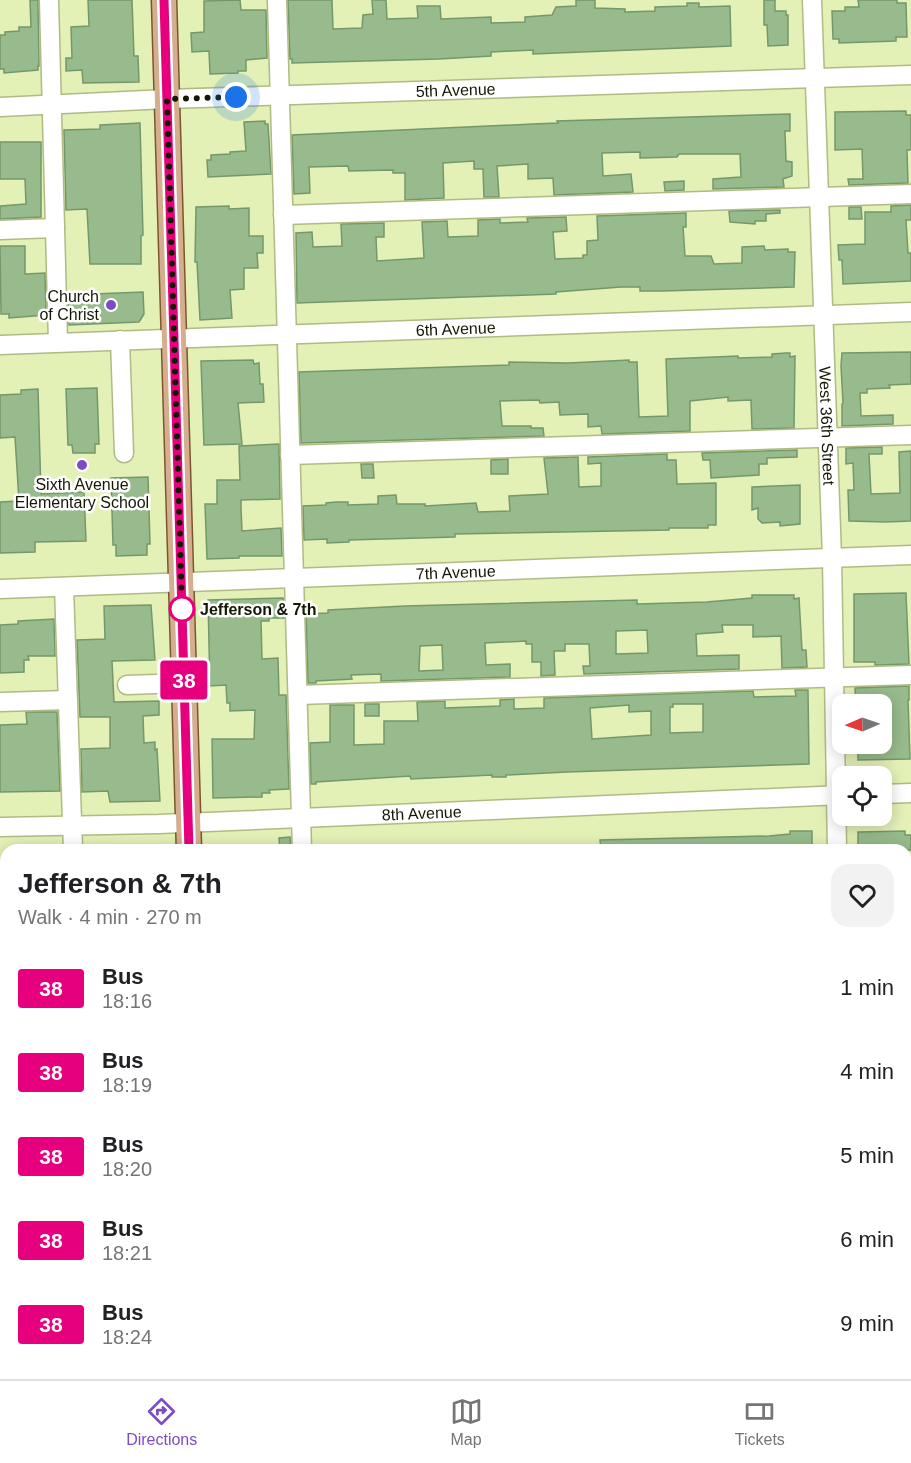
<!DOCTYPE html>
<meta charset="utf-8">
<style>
body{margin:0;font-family:Helvetica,sans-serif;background:#f2f2f2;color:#202124;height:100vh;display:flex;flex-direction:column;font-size:22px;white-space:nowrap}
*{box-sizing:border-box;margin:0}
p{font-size:20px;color:#757577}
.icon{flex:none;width:33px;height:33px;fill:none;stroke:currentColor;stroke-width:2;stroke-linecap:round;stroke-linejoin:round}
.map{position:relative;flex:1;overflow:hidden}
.panel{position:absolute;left:0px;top:844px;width:912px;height:536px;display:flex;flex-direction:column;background:#fff;border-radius:18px 18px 0 0;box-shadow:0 3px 15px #0003}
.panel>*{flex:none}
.badge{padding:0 12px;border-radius:4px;font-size:21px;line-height:39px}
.needle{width:39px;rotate:268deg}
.fabs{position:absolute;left:832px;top:694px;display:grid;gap:12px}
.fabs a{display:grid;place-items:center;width:60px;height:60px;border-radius:12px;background:#fff;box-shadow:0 3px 15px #0003;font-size:30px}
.you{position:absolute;width:30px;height:30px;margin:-15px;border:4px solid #fff;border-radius:50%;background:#1a73e8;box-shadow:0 0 0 9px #1a73e833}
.map>.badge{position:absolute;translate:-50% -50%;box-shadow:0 0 0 3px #fff}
.round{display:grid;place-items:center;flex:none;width:63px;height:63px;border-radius:18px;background:#f2f2f2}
.head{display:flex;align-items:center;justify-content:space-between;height:102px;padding:0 18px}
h1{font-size:28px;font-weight:700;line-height:45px}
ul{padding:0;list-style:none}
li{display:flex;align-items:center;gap:18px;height:84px;padding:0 18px}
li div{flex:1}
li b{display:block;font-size:22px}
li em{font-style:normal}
li .badge{min-width:66px;font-weight:700;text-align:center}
.tabs{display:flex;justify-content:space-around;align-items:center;height:84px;border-top:2px solid #e0e0e0;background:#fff;font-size:16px;color:#757577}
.tabs a{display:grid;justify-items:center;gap:3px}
.tabs .on{color:#7d4cc4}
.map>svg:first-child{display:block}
</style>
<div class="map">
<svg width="911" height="1379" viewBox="0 0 911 1379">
<rect width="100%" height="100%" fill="#e3f0b6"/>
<!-- building -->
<g fill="#97bb8c" stroke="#75986a" stroke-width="1.5" fill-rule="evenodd">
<path d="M 30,0 L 38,0 L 39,66 L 38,66 L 38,70 L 4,73 L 4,69 L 0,69 L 0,35 L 5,35 L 5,32 L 19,31 L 19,27 L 31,27 Z"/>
<path d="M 88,0 L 132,0 L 134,56 L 138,56 L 139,82 L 83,83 L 82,70 L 66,71 L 66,58 L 72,58 L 71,27 L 89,26 Z"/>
<path d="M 240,0 L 241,10 L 266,10 L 267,58 L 246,60 L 246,71 L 238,71 L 238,73 L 210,74 L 209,51 L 192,52 L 191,33 L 204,32 L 204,1 Z"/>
<path d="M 288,0 L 332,0 L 333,29 L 362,28 L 363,15 L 373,14 L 372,0 L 386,0 L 387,19 L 418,18 L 417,6 L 440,6 L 441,19 L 491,17 L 491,23 L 525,22 L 525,17 L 552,15 L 556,7 L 576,6 L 576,0 L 595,0 L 595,8 L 625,9 L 625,12 L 655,11 L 655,7 L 687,6 L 687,3 L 699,3 L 699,7 L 730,6 L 731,46 L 533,54 L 533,50 L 491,52 L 491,56 L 439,59 L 292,63 L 292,59 L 290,59 Z"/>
<path d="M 764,0 L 775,0 L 775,11 L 786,11 L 786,15 L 788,15 L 788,45 L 768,46 L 767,25 L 764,25 Z"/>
<path d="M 858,0 L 897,0 L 897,3 L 906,3 L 907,37 L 896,37 L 896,41 L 839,43 L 839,39 L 833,39 L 832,11 L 845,11 L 845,7 L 859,7 Z"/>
<path d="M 906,111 L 906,115 L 911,115 L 911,150 L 907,150 L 908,183 L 849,185 L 848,179 L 863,179 L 862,149 L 835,150 L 835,112 Z"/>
<path d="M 790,114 L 790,131 L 785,131 L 786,161 L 792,162 L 792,176 L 783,179 L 784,187 L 713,189 L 713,179 L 741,177 L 740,154 L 679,154 L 677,157 L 640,158 L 640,152 L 602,153 L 603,176 L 631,174 L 633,192 L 554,195 L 553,178 L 528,179 L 528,164 L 497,166 L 499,197 L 484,197 L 483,169 L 474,169 L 474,161 L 443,163 L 444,198 L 405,200 L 405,173 L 393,173 L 393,170 L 349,171 L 348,166 L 309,167 L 310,193 L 294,194 L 292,135 L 533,124 L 558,123 L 557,121 Z"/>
<path d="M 265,121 L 265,124 L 268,124 L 271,174 L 208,177 L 207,160 L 211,160 L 211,155 L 230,154 L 230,152 L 246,151 L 244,122 Z"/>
<path d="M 140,123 L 143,235 L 141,236 L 141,264 L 90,264 L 87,209 L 66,210 L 64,130 L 100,129 L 100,125 Z"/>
<path d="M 0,142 L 41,142 L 41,217 L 0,219 L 0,206 L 26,204 L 25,179 L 0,179 Z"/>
<path d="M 684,181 L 684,190 L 665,191 L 664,182 Z"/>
<path d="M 911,205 L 911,220 L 906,220 L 908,253 L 911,253 L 911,281 L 843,284 L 842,260 L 839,260 L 838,245 L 865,244 L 865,212 L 891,212 L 891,206 Z"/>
<path d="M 229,206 L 229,209 L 249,208 L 249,236 L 263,236 L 263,253 L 257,253 L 258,268 L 244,268 L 244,289 L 230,290 L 232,318 L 200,320 L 197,262 L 195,262 L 196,207 Z"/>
<path d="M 849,207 L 861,207 L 862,219 L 849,219 Z"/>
<path d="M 780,210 L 780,213 L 766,214 L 766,221 L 755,221 L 755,224 L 730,222 L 729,211 Z"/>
<path d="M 686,213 L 686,227 L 683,227 L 685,256 L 711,256 L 714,264 L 742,263 L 742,247 L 764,246 L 765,250 L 788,249 L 788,252 L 795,252 L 794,287 L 663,291 L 640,291 L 640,287 L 621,287 L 556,292 L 556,294 L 297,303 L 296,233 L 312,232 L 313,247 L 342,246 L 341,224 L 384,223 L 384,237 L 376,237 L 377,261 L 424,258 L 422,222 L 447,221 L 448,237 L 478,236 L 478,220 L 500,219 L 500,223 L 528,222 L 527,218 L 566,217 L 567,231 L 553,232 L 555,259 L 583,258 L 583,255 L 587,255 L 587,241 L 598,240 L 597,216 Z"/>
<path d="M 0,246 L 25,246 L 25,274 L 45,273 L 46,315 L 9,318 L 9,314 L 1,314 Z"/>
<path d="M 143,292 L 144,314 L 139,322 L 69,325 L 68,295 Z"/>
<path d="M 911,352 L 911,384 L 889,385 L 890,388 L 867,389 L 867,393 L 860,393 L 861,416 L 893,415 L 893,424 L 842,426 L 842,404 L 843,403 L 841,366 L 842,353 Z"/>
<path d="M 786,353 L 790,353 L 790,357 L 795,356 L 794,428 L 752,429 L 751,400 L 728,401 L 728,397 L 690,401 L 690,431 L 602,434 L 601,426 L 588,427 L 588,414 L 560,415 L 559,402 L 540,403 L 539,400 L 500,401 L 502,426 L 531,426 L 531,428 L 543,428 L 544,436 L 301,443 L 299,372 L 509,365 L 509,362 L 568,363 L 629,360 L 629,362 L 637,362 L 639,417 L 668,416 L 666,359 L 738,356 L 738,358 L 772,357 L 772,354 Z"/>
<path d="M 253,360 L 254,364 L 259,363 L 260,384 L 263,384 L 264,402 L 238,403 L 242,444 L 204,445 L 201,361 Z"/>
<path d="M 97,388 L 99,444 L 95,444 L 95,453 L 73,453 L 72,445 L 68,445 L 66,389 Z"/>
<path d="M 38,389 L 41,494 L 84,492 L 86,541 L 35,542 L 35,552 L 0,553 L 0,502 L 19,501 L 15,437 L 0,438 L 0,395 L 21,394 L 21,390 Z"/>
<path d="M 279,444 L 280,499 L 241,500 L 241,508 L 242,531 L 281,528 L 282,556 L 239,556 L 239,558 L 207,559 L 205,504 L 217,504 L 217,480 L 240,480 L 239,446 Z"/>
<path d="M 882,447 L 882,454 L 869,454 L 871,494 L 900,493 L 899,452 L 911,451 L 911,521 L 886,522 L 849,521 L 848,490 L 854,490 L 853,463 L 846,464 L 846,448 Z"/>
<path d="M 797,450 L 797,457 L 767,458 L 767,464 L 759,464 L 759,475 L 711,478 L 710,460 L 703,460 L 702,453 Z"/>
<path d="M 667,454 L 667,460 L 676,460 L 677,484 L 716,483 L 716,525 L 708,525 L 708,528 L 669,528 L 669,530 L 455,534 L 455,537 L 349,540 L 349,542 L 327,543 L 327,539 L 304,540 L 303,506 L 326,505 L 326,503 L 336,502 L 348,502 L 348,505 L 378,504 L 378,496 L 396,495 L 397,504 L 425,504 L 425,506 L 476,503 L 478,512 L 510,511 L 509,496 L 548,494 L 544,458 L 578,457 L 579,487 L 601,486 L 601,463 L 588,464 L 588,457 Z"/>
<path d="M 508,459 L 508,474 L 491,474 L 491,460 Z"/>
<path d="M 361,464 L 373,464 L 374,478 L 362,478 Z"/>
<path d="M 148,477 L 150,544 L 147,544 L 147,555 L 116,556 L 116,545 L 113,545 L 111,478 Z"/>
<path d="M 800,485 L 800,524 L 780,526 L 780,522 L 762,523 L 758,519 L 758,508 L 752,510 L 752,487 Z"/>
<path d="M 906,593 L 909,664 L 875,665 L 875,662 L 854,662 L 854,594 Z"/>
<path d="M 752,595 L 794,595 L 794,599 L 799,598 L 802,650 L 806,650 L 807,667 L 782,668 L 781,636 L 753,637 L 753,625 L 722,625 L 723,632 L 696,634 L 697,656 L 739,655 L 739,669 L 584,674 L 583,666 L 590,666 L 589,644 L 565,644 L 565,651 L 554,651 L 555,675 L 541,676 L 541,662 L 532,662 L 532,644 L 526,644 L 526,641 L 485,643 L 486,665 L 510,664 L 510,677 L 381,681 L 381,674 L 351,675 L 352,679 L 316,681 L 316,683 L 308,683 L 306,614 L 328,613 L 328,610 L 405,606 L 637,600 L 637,604 L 707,602 L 752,598 ZM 647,630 L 648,653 L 616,654 L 616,631 ZM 442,645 L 443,670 L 419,671 L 420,646 Z"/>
<path d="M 283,598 L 284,618 L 269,618 L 269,621 L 261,621 L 262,659 L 278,658 L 279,695 L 286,695 L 289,789 L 269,790 L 270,793 L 262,793 L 262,797 L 213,798 L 212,739 L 254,739 L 255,710 L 230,711 L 230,703 L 227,703 L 226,685 L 210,686 L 208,600 Z"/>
<path d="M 151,605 L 155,660 L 112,661 L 114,702 L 159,701 L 159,715 L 143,716 L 144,743 L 155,742 L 155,750 L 157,749 L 160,801 L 110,802 L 108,791 L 82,792 L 81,749 L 110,748 L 110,717 L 80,717 L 77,640 L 105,639 L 104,606 Z"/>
<path d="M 54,619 L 55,656 L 28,656 L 29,660 L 24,660 L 24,672 L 0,673 L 0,625 L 18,624 L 18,621 Z"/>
<path d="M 909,686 L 909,700 L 908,700 L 910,759 L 858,760 L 858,745 L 860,744 L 891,744 L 889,712 L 882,713 L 882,705 L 856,705 L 855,688 Z"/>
<path d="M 795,690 L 808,690 L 809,764 L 567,772 L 506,775 L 506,777 L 492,777 L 492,775 L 411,779 L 410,776 L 316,782 L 316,784 L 311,784 L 310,743 L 330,742 L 330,705 L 354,705 L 354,745 L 384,744 L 384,721 L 418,721 L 417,702 L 445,701 L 445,708 L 500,706 L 500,700 L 514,699 L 514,709 L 544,708 L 544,698 L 753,691 L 754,697 L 796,696 ZM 673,704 L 703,704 L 703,732 L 670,733 L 670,707 L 673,707 ZM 629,705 L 629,712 L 651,711 L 651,735 L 592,739 L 590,708 Z"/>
<rect x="365" y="704" width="14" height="12"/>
<path d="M 26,712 L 57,712 L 60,791 L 0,792 L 0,725 L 27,724 Z"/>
<path d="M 790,831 L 812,831 L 812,850 L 601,850 L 600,840 L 769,836 L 790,834 Z"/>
<path d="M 905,831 L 905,835 L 911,835 L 911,850 L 862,850 L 862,848 L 858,848 L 858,832 Z"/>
<path d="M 290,837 L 291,850 L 280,850 L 279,838 Z"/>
</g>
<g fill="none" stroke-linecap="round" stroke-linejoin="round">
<!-- minor casing -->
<g stroke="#afbb83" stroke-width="21">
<g id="minor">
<path d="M 49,0 L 58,342"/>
<path d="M 277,0 L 302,850"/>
<path id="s1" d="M 812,0 L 832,558 L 837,850"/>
<path id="s2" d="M 0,107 L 167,99 L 911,75"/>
<path d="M 283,215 L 911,194"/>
<path d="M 0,230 L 55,228"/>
<path d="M 120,340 L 124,453"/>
<path id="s3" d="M 0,345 L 911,312"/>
<path d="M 290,455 L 911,435"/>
<path d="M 64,587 L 73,850"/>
<path id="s4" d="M 0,589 L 911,555"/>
<path d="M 127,685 L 184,683"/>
<path d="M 298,695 L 911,675"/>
<path d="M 0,702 L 68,700"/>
<path d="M 882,794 L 911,793"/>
<path id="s5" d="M 0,827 L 159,824 L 843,795"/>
<path d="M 906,915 L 911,915"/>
<path d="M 0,943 L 6,943"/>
<path d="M 906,1032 L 911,1031"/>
<path d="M 0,1067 L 6,1066"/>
<path d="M 906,1155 L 911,1154"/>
<path d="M 906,1277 L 911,1276"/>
<path d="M 0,1282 L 6,1282"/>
<path d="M 89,1374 L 90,1379"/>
<path d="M 292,1374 L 292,1379"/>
<path d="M 320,1374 L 320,1379"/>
<path d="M 855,1374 L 856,1379"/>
</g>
</g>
<!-- major casing -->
<g stroke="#7e562d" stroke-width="27">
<g id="major">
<path d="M 164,0 L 189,850"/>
<path d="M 206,1374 L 207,1379"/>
</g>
</g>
<!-- minor -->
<use href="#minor" stroke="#fff" stroke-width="18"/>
<!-- major -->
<use href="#major" stroke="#d4ae8e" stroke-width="24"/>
</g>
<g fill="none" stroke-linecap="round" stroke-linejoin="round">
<!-- line casing -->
<g stroke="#fff" stroke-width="14">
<path id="line" d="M 164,0 L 189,850"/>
</g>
<!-- line -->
<use href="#line" stroke="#e6007e" stroke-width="9"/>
<!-- walk -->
<path stroke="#131703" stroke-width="6" stroke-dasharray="0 10.8" d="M 182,609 L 167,99 L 236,97"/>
</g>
<!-- markers -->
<g fill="#7d4cc4" stroke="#fff" stroke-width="2">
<circle cx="111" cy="305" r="6"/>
<circle cx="82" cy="465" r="6"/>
</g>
<circle fill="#fff" stroke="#e6007e" stroke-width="3" cx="182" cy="609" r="12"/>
<g text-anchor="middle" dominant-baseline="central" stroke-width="5" stroke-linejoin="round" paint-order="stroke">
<!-- street labels -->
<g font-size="16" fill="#131703" stroke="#fff">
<text stroke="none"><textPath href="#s2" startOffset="456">5th Avenue</textPath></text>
<text stroke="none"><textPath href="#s3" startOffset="456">6th Avenue</textPath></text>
<text stroke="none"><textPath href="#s1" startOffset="426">West 36th Street</textPath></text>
<text stroke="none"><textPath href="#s4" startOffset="456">7th Avenue</textPath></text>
<text stroke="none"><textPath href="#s5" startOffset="422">8th Avenue</textPath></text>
</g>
<!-- poi labels -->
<g font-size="16" fill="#131703" stroke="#fff" text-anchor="end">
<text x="99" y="296">Church<tspan x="99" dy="18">of Christ</tspan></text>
<text x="82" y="484" text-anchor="middle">Sixth Avenue<tspan x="82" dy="18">Elementary School</tspan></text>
</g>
<!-- stop labels -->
<g font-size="16" font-weight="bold" fill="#131703" stroke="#fff" text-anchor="start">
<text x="200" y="609">Jefferson &amp; 7th</text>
</g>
</g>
</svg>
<div class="fabs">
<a><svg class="needle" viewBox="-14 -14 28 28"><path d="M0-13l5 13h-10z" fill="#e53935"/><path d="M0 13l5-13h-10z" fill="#757577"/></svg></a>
<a><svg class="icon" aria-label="locate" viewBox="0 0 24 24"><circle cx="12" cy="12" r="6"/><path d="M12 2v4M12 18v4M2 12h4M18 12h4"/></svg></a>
</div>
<div class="you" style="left:236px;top:97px"></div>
<b class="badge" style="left:184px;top:680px;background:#e6007e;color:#fff">38</b>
<section class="panel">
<div class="head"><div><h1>Jefferson &amp; 7th</h1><p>Walk · 4 min · 270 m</p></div><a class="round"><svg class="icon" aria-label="heart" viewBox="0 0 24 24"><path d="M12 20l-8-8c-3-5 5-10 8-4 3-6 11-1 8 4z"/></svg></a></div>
<ul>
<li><span class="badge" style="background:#e6007e;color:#fff">38</span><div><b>Bus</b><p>18:16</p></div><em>1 min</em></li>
<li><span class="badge" style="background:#e6007e;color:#fff">38</span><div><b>Bus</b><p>18:19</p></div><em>4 min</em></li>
<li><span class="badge" style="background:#e6007e;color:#fff">38</span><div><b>Bus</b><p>18:20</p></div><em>5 min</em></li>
<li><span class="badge" style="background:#e6007e;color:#fff">38</span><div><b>Bus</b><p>18:21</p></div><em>6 min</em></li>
<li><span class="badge" style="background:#e6007e;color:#fff">38</span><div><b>Bus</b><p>18:24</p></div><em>9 min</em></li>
</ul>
</section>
</div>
<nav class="tabs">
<a class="on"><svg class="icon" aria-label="directions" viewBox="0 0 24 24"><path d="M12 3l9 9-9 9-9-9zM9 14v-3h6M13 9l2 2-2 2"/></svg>Directions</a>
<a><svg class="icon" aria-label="map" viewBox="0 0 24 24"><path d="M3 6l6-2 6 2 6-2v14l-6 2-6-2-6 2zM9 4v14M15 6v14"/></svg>Map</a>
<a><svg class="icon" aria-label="tickets" viewBox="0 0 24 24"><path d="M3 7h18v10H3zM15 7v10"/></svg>Tickets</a>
</nav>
